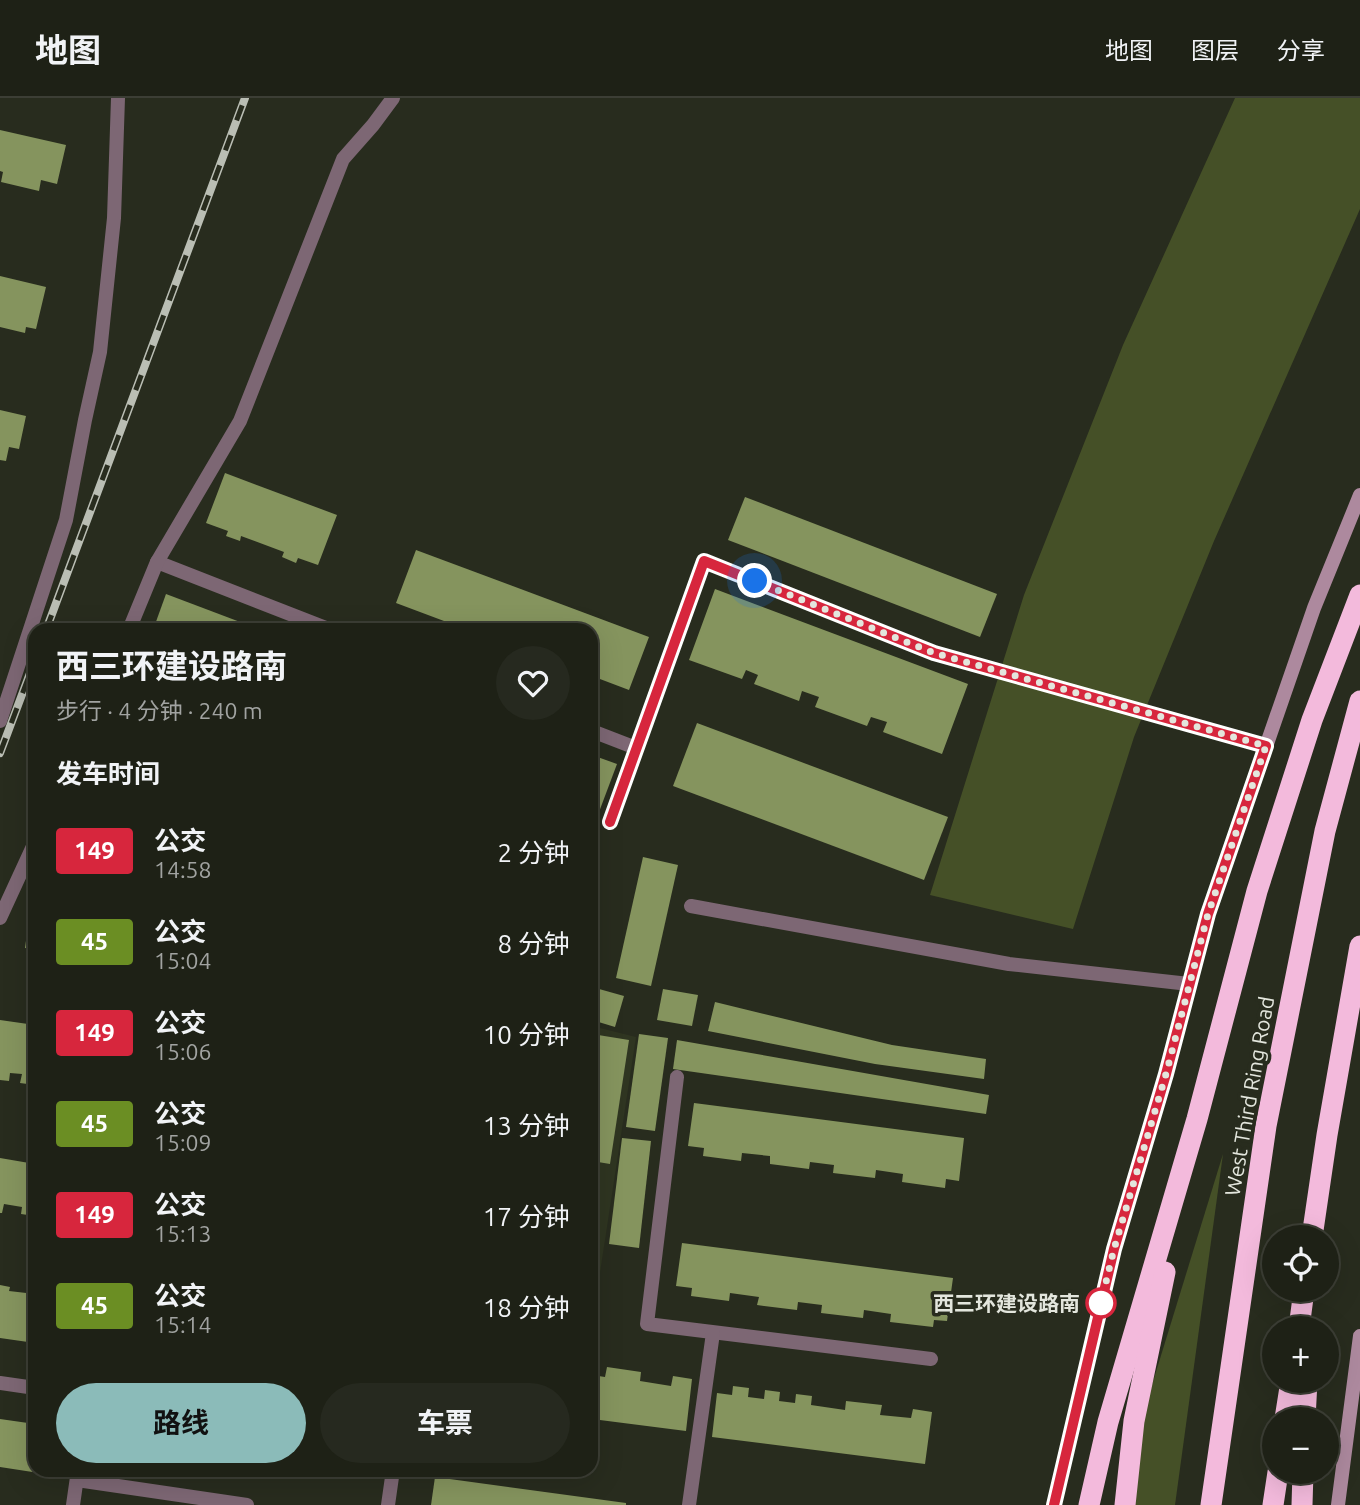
<!DOCTYPE html>
<html lang="zh">
<meta charset="utf-8">
<style>
body{margin:0;font-family:Ubuntu,"Noto Sans SC",sans-serif;background:#26291f;color:#f1f3f6;height:100vh;display:flex;flex-direction:column;font-size:26px;white-space:nowrap}
*{box-sizing:border-box;margin:0}
p{font-size:23px;color:#a1a3a1}
.icon{flex:none;width:38px;height:38px;fill:none;stroke:currentColor;stroke-width:2;stroke-linecap:round;stroke-linejoin:round}
.map{position:relative;flex:1;overflow:hidden}
.side{position:absolute;left:28px;top:525px;width:570px;height:854px;display:flex;flex-direction:column;background:#1e2116;border-radius:21px;box-shadow:0 7px 28px #0002,0 0 0 2px #3c3e35}
.side>*{flex:none}
.badge{padding:0 14px;border-radius:5px;font-size:24px;line-height:46px}
.fabs{position:absolute;left:1262px;top:1127px;display:grid;gap:14px}
.fabs a{display:grid;place-items:center;width:77px;height:77px;border-radius:50%;background:#1e2116;box-shadow:0 7px 28px #0002,0 0 0 2px #3c3e35;font-size:35px}
.you{position:absolute;width:35px;height:35px;margin:-18px;border:5px solid #fff;border-radius:50%;background:#1a73e8;box-shadow:0 0 0 10px #1a73e833}
.map>.badge{position:absolute;translate:-50% -50%;box-shadow:0 0 0 4px #fff}
h2{padding:0 28px;font-size:26px;line-height:63px}
.round{display:grid;place-items:center;flex:none;width:74px;height:74px;border-radius:37px;background:#26291f}
.headline{display:flex;align-items:center;justify-content:space-between;height:119px;padding:0 28px}
h1{font-size:33px;font-weight:700;line-height:52px}
.action{display:flex;gap:14px;margin-top:auto;padding:14px 28px}
.action a{flex:1;height:80px;border-radius:42px;background:#8bbbb9;color:#111;font-size:28px;font-weight:700;line-height:80px;text-align:center}
.action a+a{background:#26291f;color:#f1f3f6}
ul{padding:0;list-style:none}
li{display:flex;align-items:center;gap:21px;height:91px;padding:0 28px}
li div{flex:1}
li b{display:block;font-size:26px}
li em{font-style:normal}
li .badge{min-width:77px;font-weight:700;text-align:center}
header{display:flex;align-items:center;gap:42px;box-sizing:border-box;height:98px;padding:0 35px;background:#1e2116;border-bottom:2px solid #3c3e35}
header strong{font-size:33px}
nav{display:flex;gap:38px;margin-inline-start:auto;font-size:24px}
.map>svg:first-child{display:block}
</style>
<header>
<strong>地图</strong>
<nav><a>地图</a><a>图层</a><a>分享</a></nav>
</header>
<div class="map">
<svg width="1360" height="1407" viewBox="0 0 1360 1407">
<rect width="100%" height="100%" fill="#282c1e"/>
<!-- built -->
<path fill="#2f3521" d="M 592,928 L 636,939 L 592,1227 Z"/>
<!-- green -->
<g fill="#455027">
<path d="M 1235,0 L 1360,0 L 1360,111 L 1214,443 L 1134,639 L 1073,831 L 930,797 L 1024,497 L 1123,247 Z"/>
<path d="M 1223,1056 L 1175,1407 L 1115,1407 Z"/>
</g>
<!-- building -->
<g fill="#85945e">
<path d="M 0,32 L 66,47 L 57,86 L 41,82 L 39,93 L 1,84 L 3,74 L 0,73 Z"/>
<path d="M 0,178 L 46,189 L 36,231 L 26,229 L 25,235 L 0,229 Z"/>
<path d="M 0,312 L 26,318 L 19,351 L 9,349 L 6,363 L 0,362 Z"/>
<path d="M 225,375 L 337,417 L 318,467 L 298,460 L 296,465 L 282,459 L 284,454 L 241,438 L 240,443 L 226,438 L 228,433 L 206,425 Z"/>
<path d="M 745,399 L 997,496 L 980,539 L 728,442 Z"/>
<path d="M 416,452 L 649,539 L 629,592 L 592,578 L 592,532 L 468,532 L 396,505 Z"/>
<path d="M 715,491 L 968,586 L 942,656 L 883,634 L 887,624 L 871,619 L 867,628 L 815,609 L 819,599 L 802,593 L 799,603 L 754,586 L 758,577 L 746,572 L 742,581 L 689,562 Z"/>
<path d="M 166,496 L 261,532 L 153,532 Z"/>
<path d="M 697,625 L 948,719 L 924,782 L 673,688 Z"/>
<path d="M 592,657 L 617,666 L 596,722 L 592,721 Z"/>
<path d="M 643,759 L 678,767 L 651,888 L 616,880 Z"/>
<path d="M 33,793 L 35,793 L 35,851 L 25,850 Z"/>
<path d="M 592,889 L 624,898 L 615,929 L 592,922 Z"/>
<path d="M 663,891 L 698,897 L 692,928 L 657,922 Z"/>
<path d="M 715,904 L 892,947 L 986,961 L 984,981 L 875,966 L 708,933 Z"/>
<path d="M 0,922 L 35,927 L 35,987 L 20,985 L 22,976 L 10,975 L 9,983 L 0,982 Z"/>
<path d="M 592,936 L 629,942 L 610,1066 L 592,1063 Z"/>
<path d="M 639,936 L 668,940 L 655,1033 L 626,1029 Z"/>
<path d="M 677,942 L 989,997 L 986,1016 L 673,971 Z"/>
<path d="M 694,1005 L 964,1040 L 959,1083 L 946,1081 L 945,1090 L 902,1084 L 903,1076 L 876,1072 L 875,1080 L 833,1075 L 834,1067 L 810,1064 L 809,1071 L 770,1066 L 770,1058 L 742,1055 L 741,1063 L 703,1058 L 704,1050 L 688,1048 Z"/>
<path d="M 622,1040 L 651,1043 L 639,1150 L 609,1146 Z"/>
<path d="M 0,1060 L 35,1066 L 35,1118 L 21,1116 L 22,1109 L 4,1106 L 2,1115 L 0,1115 Z"/>
<path d="M 682,1145 L 953,1180 L 947,1223 L 934,1222 L 933,1229 L 890,1224 L 891,1216 L 864,1212 L 863,1220 L 821,1215 L 822,1207 L 798,1204 L 797,1212 L 757,1207 L 759,1199 L 730,1195 L 729,1203 L 691,1198 L 692,1190 L 676,1188 Z"/>
<path d="M 0,1187 L 10,1189 L 9,1193 L 35,1196 L 35,1245 L 0,1240 Z"/>
<path d="M 607,1269 L 641,1274 L 640,1283 L 671,1288 L 673,1278 L 692,1281 L 686,1333 L 592,1321 L 592,1277 L 605,1279 Z"/>
<path d="M 733,1288 L 749,1290 L 748,1299 L 764,1301 L 765,1292 L 780,1294 L 779,1303 L 795,1305 L 796,1296 L 812,1298 L 811,1307 L 845,1312 L 846,1303 L 882,1307 L 880,1317 L 911,1320 L 913,1311 L 932,1314 L 925,1366 L 712,1339 L 717,1295 L 732,1297 Z"/>
<path d="M 0,1321 L 35,1326 L 35,1372 L 39,1372 L 39,1375 L 0,1369 Z"/>
<path d="M 435,1379 L 626,1405 L 626,1407 L 431,1407 Z"/>
</g>
<g fill="none" stroke-linecap="round" stroke-linejoin="round">
<!-- lane -->
<g stroke="#7d6774" stroke-width="14">
<path d="M 157,464 L 331,532"/>
<path d="M 129,532 L 157,464 L 240,323 L 343,61 L 373,27 L 393,0"/>
<path d="M 592,633 L 636,650"/>
<path d="M 610,724 L 704,463 L 934,555 L 1266,648"/>
<path d="M 691,808 L 1009,866 L 1189,886"/>
<path d="M 0,820 L 35,744"/>
<path d="M 677,979 L 647,1226 L 931,1261"/>
<path d="M 0,1285 L 35,1290"/>
<path d="M 77,1382 L 247,1407"/>
<path d="M 73,1407 L 78,1372"/>
<path d="M 388,1407 L 393,1372"/>
<path d="M 689,1407 L 713,1235"/>
</g>
<!-- street -->
<path stroke="#7d6774" stroke-width="14" d="M 0,623 L 66,422 L 85,322 L 100,254 L 114,120 L 118,0"/>
<!-- secondary -->
<g stroke="#ad899e" stroke-width="14">
<path d="M 1054,1407 L 1114,1151 L 1166,976 L 1208,816 L 1314,510 L 1360,397"/>
<path d="M 1338,1407 L 1360,1238"/>
</g>
<!-- highway -->
<g stroke="#f3badc" stroke-width="21">
<path d="M 1312,1139 L 1327,1037 L 1360,848"/>
<path d="M 1299,1230 L 1304,1192"/>
<path d="M 1285,1321 L 1291,1283"/>
<path d="M 1305,1321 L 1307,1283"/>
<path d="M 1089,1407 L 1108,1324 L 1197,1021 L 1257,793 L 1312,622 L 1360,497"/>
<path d="M 1125,1407 L 1134,1323 L 1165,1174"/>
<path d="M 1211,1407 L 1266,1028 L 1325,733 L 1360,603"/>
<path d="M 1273,1407 L 1278,1374"/>
<path d="M 1302,1407 L 1303,1374"/>
</g>
<!-- rail casing -->
<g stroke="#babeb4" stroke-width="8">
<g id="rail">
<path d="M 46,532 L 245,0"/>
<path d="M 0,655 L 35,562"/>
</g>
</g>
<!-- rail -->
<use href="#rail" stroke="#282c1e" stroke-width="5" stroke-dasharray="16" stroke-linecap="butt"/>
</g>
<g fill="none" stroke-linecap="round" stroke-linejoin="round">
<!-- line casing -->
<g stroke="#fff" stroke-width="16">
<path id="line" d="M 610,724 L 704,463 L 934,555 L 1266,648 L 1208,816 L 1166,976 L 1114,1151 L 1054,1407"/>
</g>
<!-- line -->
<use href="#line" stroke="#d7263d" stroke-width="10"/>
<!-- walk -->
<path stroke="#e3e6dd" stroke-width="7" stroke-dasharray="0 12.6" d="M 755,483 L 934,555 L 1266,648 L 1208,816 L 1166,976 L 1114,1151 L 1101,1205"/>
</g>
<!-- markers -->
<circle fill="#fff" stroke="#d7263d" stroke-width="3.5" cx="1101" cy="1205" r="14"/>
<g text-anchor="middle" dominant-baseline="central" stroke-width="7" stroke-linejoin="round" paint-order="stroke">
<!-- street labels -->
<g font-size="21" fill="#e3e6dd" stroke="#282c1e">
<text transform="translate(1249 998) rotate(-80)">West Third Ring Road</text>
</g>
<!-- stop labels -->
<g font-size="21" font-weight="bold" fill="#e3e6dd" stroke="#282c1e" text-anchor="end">
<text x="1080" y="1205">西三环建设路南</text>
</g>
</g>
</svg>
<div class="fabs">
<a><svg class="icon" aria-label="locate" viewBox="0 0 24 24"><circle cx="12" cy="12" r="6"/><path d="M12 2v4M12 18v4M2 12h4M18 12h4"/></svg></a>
<a>+</a>
<a>−</a>
</div>
<div class="you" style="left:755px;top:483px"></div>
<section class="side">
<div class="headline"><div><h1>西三环建设路南</h1><p>步行 · 4 分钟 · 240 m</p></div><a class="round"><svg class="icon" aria-label="heart" viewBox="0 0 24 24"><path d="M12 20l-8-8c-3-5 5-10 8-4 3-6 11-1 8 4z"/></svg></a></div>
<h2>发车时间</h2>
<ul>
<li><span class="badge" style="background:#d7263d;color:#fff">149</span><div><b>公交</b><p>14:58</p></div><em>2 分钟</em></li>
<li><span class="badge" style="background:#6b8e23;color:#fff">45</span><div><b>公交</b><p>15:04</p></div><em>8 分钟</em></li>
<li><span class="badge" style="background:#d7263d;color:#fff">149</span><div><b>公交</b><p>15:06</p></div><em>10 分钟</em></li>
<li><span class="badge" style="background:#6b8e23;color:#fff">45</span><div><b>公交</b><p>15:09</p></div><em>13 分钟</em></li>
<li><span class="badge" style="background:#d7263d;color:#fff">149</span><div><b>公交</b><p>15:13</p></div><em>17 分钟</em></li>
<li><span class="badge" style="background:#6b8e23;color:#fff">45</span><div><b>公交</b><p>15:14</p></div><em>18 分钟</em></li>
</ul>
<div class="action"><a>路线</a><a>车票</a></div>
</section>
</div>
